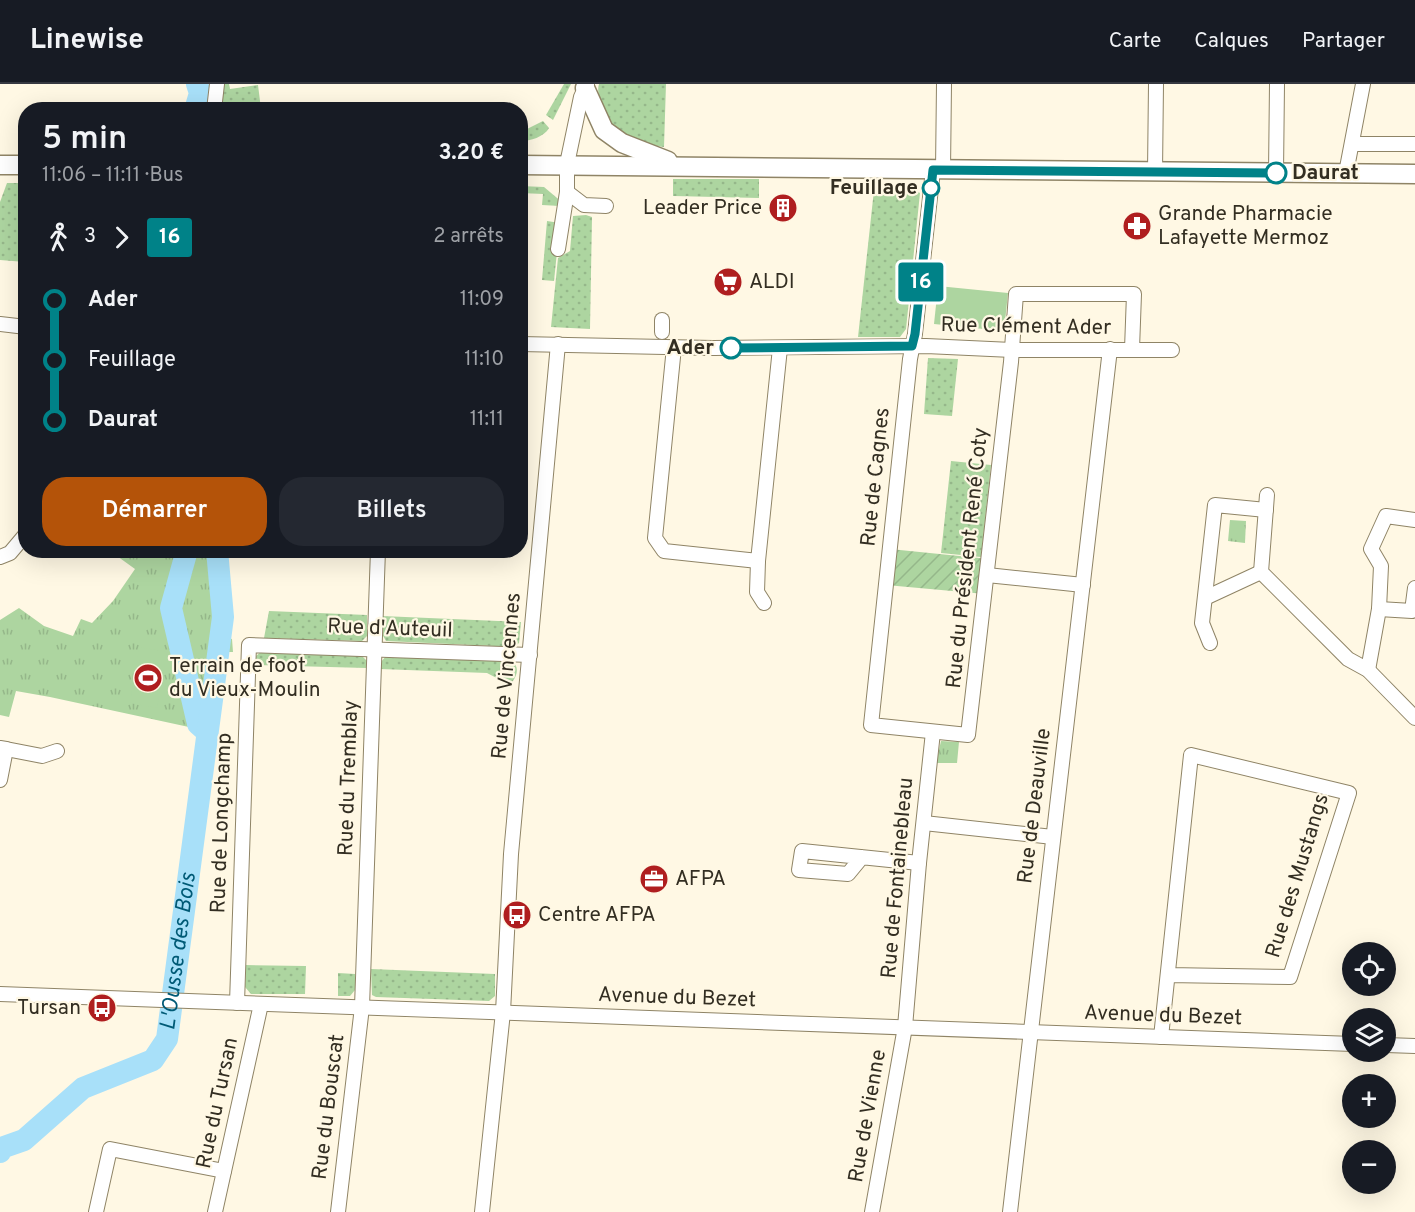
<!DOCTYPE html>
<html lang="fr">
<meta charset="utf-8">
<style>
body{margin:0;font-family:Overpass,sans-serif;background:#242831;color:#f1f3f6;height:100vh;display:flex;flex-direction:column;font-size:22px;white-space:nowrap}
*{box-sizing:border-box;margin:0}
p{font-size:20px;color:#9ea1a6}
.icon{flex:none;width:33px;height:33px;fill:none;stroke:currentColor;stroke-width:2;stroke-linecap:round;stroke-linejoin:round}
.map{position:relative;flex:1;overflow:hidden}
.panel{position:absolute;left:18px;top:18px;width:510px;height:456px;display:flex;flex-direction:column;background:#171b24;border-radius:24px;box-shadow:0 6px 24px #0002}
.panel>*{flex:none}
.badge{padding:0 12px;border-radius:4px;font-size:21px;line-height:39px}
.buttons{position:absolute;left:1342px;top:858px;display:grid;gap:12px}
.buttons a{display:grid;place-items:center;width:54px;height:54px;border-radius:50%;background:#171b24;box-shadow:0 6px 24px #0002;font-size:30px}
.map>.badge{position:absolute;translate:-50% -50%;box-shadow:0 0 0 3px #fff}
.legs{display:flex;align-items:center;gap:9px;height:66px;padding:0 24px;font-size:20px}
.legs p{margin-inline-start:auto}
.overview{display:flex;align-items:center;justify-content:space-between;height:102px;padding:0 24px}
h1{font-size:33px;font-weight:600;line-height:45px}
.cta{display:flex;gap:12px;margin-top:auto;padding:12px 24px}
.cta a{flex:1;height:69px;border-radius:24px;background:#b45309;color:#fff;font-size:24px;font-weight:600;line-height:69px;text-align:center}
.cta a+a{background:#242831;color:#f1f3f6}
ul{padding:0 24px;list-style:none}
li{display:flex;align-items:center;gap:21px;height:60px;font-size:22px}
li i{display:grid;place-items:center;width:9px;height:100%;margin:0 8px;background:currentColor}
li i::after{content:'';width:15px;height:15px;margin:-8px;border:4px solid;border-radius:50%;background:#171b24}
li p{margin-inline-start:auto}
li:first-child i{background:linear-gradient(#0000 50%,currentColor 0)}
li:last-child i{background:linear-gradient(currentColor 50%,#0000 0)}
header{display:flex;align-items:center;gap:36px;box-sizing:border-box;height:84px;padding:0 30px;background:#171b24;border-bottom:2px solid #363941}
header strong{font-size:28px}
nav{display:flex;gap:33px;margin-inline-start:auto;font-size:21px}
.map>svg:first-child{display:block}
</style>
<header>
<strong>Linewise</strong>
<nav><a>Carte</a><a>Calques</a><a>Partager</a></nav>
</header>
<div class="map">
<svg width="1415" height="1128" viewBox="0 0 1415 1128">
<defs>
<pattern id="grass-dots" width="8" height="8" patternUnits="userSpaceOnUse" patternTransform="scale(1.5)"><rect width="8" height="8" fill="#add5a0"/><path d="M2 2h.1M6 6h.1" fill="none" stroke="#95b78a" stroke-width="1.8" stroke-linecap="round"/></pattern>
<pattern id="park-tufts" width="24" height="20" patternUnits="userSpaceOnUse" patternTransform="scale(1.5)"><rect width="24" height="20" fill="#add5a0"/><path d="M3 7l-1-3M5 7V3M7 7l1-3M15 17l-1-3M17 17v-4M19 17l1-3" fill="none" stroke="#95b78a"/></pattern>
<pattern id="garden-furrows" width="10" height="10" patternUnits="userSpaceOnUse" patternTransform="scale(1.5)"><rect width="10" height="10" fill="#add5a0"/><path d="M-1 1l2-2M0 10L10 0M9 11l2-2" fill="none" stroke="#95b78a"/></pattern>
</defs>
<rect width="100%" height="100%" fill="#fff8e4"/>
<!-- grass -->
<g fill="url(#grass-dots)">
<path d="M 223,0 L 229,0 L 230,5 L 258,1 L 261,25 L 219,26 Z"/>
<path d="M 564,0 L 571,0 L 553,36 L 546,31 Z"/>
<path d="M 599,0 L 666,0 L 664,63 C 632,59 609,54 601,18 C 599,11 597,7 599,0 Z"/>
<path d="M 543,37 L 549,44 C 544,53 530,57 521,57 L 521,48 Z"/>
<path d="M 673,95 L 759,95 L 759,114 L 673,112 Z"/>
<path d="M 7,99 L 25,99 L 25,178 L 0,176 L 0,118 Z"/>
<path d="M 520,102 L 544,103 L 563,119 L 560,122 L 542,121 L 543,110 L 521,109 Z"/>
<path d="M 913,105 L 920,109 L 906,245 L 900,253 L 858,253 L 874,106 Z"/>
<path d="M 586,131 L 592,133 L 590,245 L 551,243 L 558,174 L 570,167 L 573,132 Z"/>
<path d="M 547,137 L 560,139 L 554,197 L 542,196 Z"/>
<path d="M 928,274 L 958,275 L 952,332 L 924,330 Z"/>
<path d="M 951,377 L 991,381 L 981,473 L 941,469 Z"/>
<path d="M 269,527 L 367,531 L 367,552 L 362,557 L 264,554 Z"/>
<path d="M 382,532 L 521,538 L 519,559 L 514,563 L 386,557 L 382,550 Z"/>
<path d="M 262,567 L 362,572 L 367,577 L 366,584 L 256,581 L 256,572 Z"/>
<path d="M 386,572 L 512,577 C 521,584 516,594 510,601 L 487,589 L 380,585 L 381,578 Z"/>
<path d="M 246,881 L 306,882 L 305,910 L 251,910 L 245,903 Z"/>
<path d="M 371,885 L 495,890 L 495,912 L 489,917 L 376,913 L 372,911 Z"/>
<path d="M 338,889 L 355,890 L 355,906 L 350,912 L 338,912 Z"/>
</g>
<!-- park -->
<g fill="url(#park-tufts)">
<path d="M 1230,436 L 1246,437 L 1245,459 L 1228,457 Z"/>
<path d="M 110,467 L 215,467 L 223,552 L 232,555 L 233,568 L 223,568 L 212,648 L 50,613 L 16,607 L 9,633 L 0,631 L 0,536 L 19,524 L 44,542 L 73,552 L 81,535 L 92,539 L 113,517 L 135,485 Z"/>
<path d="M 941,657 L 959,658 L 957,679 L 936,679 Z"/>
</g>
<!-- garden -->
<path fill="url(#garden-furrows)" d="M 890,465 L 989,475 L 985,510 L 886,501 Z"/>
<!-- pitch -->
<g fill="#add5a0">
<path d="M 938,202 L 1008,209 L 1004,247 L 934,240 Z"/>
<path d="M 139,563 L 167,568 L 157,624 L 130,619 Z"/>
</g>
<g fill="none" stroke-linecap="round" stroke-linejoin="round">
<!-- river -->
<g stroke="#a8e0f9" stroke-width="22">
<path d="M 195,26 L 200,9 L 197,0"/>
<path d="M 187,466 L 171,524 L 198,640 L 207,648"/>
<path id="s1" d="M 0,1068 L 1,1064 L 24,1056 L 83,1004 L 153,976 L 167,955 L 223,533 L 217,466"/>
</g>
<!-- minor casing -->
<g stroke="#8f8466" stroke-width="16">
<g id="minor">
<path d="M 214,26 L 217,0"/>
<path d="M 1352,60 L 1415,60"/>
<path d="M 933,86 L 915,250 L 910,275 L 871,641 L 968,651 L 1011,278 L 1016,210 L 1134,210 L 1132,265"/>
<path d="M 943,86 L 944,0"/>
<path d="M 1155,88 L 1156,0"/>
<path d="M 1276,89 L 1277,0"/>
<path d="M 1346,89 L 1363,0"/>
<path d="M 567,108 L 584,121 L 606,122"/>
<path d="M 558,165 L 567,108 L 567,80 L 581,13 L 587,0"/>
<path d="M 662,236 L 662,248"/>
<path d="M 0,240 L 26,243"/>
<path d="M 520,260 L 713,264 L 926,262 L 1012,266 L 1172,266"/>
<path d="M 674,263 L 655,454 L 664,467 L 758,477 L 780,264"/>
<path d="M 1267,411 L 1261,488 L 1348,575 L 1368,586 L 1415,634"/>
<path d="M 0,473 L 10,469 L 26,450"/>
<path d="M 758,477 L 757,508 L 764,519"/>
<path d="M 987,491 L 1083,501"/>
<path d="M 1205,514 L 1261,488"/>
<path d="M 1379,525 L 1412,527 L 1415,504"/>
<path d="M 1210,559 L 1202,539 L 1215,421 L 1266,426"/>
<path d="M 1368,586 L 1379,525 L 1381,482 L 1371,465 L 1386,432 L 1415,436"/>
<path d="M 0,664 L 6,665 L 0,696"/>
<path d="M 6,665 L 42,672 L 57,667"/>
<path d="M 924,739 L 1053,753"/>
<path d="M 862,773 L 848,790 L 799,786 L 802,767 L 919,779"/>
<path d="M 0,910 L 1353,960"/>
<path d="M 237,919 L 249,561 L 530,571"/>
<path d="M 1161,953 L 1191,671 L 1349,709 L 1290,893 L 1168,891"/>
<path d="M 1386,961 L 1415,962"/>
<path d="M 96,1128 L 110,1065 L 224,1087"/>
<path d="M 215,1128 L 261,920"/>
<path d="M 338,1128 L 362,923 L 378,466"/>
<path d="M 482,1128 L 503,928 L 511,770 L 558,260"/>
<path d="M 872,1128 L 905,943 L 919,779 L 933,648"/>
<path d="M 1010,1128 L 1110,265"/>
</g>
</g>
<!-- major casing -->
<g stroke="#8f8466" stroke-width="21">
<g id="major">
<path d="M 585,4 L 604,46 L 622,59 L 668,77"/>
<path d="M 0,81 L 26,81"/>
<path d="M 520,81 L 1415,90"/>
</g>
</g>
<!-- minor -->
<use href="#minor" stroke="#fff" stroke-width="14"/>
<!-- major -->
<use href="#major" stroke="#fff" stroke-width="18"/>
</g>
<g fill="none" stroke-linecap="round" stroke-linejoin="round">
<!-- line-1 casing -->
<g stroke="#fff" stroke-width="14">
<path id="line-1" d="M 731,264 L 912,262 L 915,250 L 933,86 L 1276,89"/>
</g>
<!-- line-1 -->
<use href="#line-1" stroke="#008288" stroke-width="9"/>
</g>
<!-- icons -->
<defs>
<g id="building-disc" transform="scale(1.5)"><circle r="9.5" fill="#af1e1f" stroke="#fff8e4"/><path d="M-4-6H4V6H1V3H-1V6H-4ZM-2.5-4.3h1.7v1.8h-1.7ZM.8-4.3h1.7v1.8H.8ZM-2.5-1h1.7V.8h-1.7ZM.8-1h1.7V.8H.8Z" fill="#fff"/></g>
<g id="pharmacy-disc" transform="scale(1.5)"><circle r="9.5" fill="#af1e1f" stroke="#fff8e4"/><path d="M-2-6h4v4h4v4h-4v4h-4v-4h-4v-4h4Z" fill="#fff"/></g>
<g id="supermarket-disc" transform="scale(1.5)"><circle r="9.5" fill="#af1e1f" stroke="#fff8e4"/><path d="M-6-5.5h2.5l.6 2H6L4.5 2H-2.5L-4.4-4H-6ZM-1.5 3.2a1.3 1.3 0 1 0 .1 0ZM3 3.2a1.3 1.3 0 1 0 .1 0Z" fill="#fff"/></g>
<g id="stadium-disc" transform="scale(1.5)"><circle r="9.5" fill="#af1e1f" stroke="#fff8e4"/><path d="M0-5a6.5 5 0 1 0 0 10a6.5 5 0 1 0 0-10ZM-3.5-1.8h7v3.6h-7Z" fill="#fff"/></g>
<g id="office-disc" transform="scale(1.5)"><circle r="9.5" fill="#af1e1f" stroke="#fff8e4"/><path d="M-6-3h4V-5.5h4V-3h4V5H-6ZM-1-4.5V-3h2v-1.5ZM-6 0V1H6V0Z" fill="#fff"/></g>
<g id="bus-disc" transform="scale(1.5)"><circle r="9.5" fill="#af1e1f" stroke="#fff8e4"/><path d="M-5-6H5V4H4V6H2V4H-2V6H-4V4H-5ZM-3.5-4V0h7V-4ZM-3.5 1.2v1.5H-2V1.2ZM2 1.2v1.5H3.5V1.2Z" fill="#fff"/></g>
</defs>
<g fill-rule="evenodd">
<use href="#building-disc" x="783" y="124"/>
<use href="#pharmacy-disc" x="1137" y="142"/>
<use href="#supermarket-disc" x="728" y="198"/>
<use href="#stadium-disc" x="148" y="594"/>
<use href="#office-disc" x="654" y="795"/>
<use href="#bus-disc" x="517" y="831"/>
<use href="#bus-disc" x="102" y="924"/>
</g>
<!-- markers -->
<g fill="#fff" stroke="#008288" stroke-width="3">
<circle cx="1276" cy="89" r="10"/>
<circle cx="931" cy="104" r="8"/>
<circle cx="731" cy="264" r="10"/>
</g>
<g text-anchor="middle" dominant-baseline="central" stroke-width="4.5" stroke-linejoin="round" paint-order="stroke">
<!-- stop labels -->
<g font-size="21" font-weight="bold" fill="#332e22" stroke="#fff8e4" text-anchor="end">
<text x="1292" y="89" text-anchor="start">Daurat</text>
<text x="918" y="104">Feuillage</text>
<text x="714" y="264">Ader</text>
</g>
<!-- poi labels -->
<g font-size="21" fill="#332e22" stroke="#fff8e4" text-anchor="start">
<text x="762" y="124" text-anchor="end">Leader Price</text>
<text x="1158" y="130">Grande Pharmacie<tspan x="1158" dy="24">Lafayette Mermoz</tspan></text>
<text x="749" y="198">ALDI</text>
<text x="169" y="582">Terrain de foot<tspan x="169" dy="24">du Vieux-Moulin</tspan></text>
<text x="675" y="795">AFPA</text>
<text x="538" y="831">Centre AFPA</text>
<text x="81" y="924" text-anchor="end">Tursan</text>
</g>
<!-- street labels -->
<g font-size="21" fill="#332e22" stroke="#fff8e4">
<text transform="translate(1026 243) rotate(1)">Rue Clément Ader</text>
<text transform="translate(876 393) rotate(-84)">Rue de Cagnes</text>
<text transform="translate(968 474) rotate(-84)">Rue du Président René Coty</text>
<text transform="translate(390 545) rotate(2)">Rue d'Auteuil</text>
<text transform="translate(507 592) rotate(-85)">Rue de Vincennes</text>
<text transform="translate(349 694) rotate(-88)">Rue du Tremblay</text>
<text transform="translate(1035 722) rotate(-83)">Rue de Deauville</text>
<text transform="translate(222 739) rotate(-88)">Rue de Longchamp</text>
<text transform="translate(1298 792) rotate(-73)">Rue des Mustangs</text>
<text transform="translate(898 794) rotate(-85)">Rue de Fontainebleau</text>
<text transform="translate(677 914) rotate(2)">Avenue du Bezet</text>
<text transform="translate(1163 932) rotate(2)">Avenue du Bezet</text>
<text transform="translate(218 1019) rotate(-78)">Rue du Tursan</text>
<text transform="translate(329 1023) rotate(-83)">Rue du Bouscat</text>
<text transform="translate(868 1032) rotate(-80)">Rue de Vienne</text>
</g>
<!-- water labels -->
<g font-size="22" font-style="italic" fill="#005a76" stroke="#fff8e4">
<text stroke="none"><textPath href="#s1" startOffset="296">L'Ousse des Bois</textPath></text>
</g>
</g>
</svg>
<div class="buttons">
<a><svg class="icon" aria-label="locate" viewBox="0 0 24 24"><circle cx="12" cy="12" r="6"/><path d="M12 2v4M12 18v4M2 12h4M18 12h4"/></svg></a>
<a><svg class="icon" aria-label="layers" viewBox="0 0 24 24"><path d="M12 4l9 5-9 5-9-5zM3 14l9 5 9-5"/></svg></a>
<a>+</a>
<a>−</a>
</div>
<b class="badge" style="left:921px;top:198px;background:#008288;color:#fff">16</b>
<section class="panel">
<div class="overview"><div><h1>5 min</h1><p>11:06 – 11:11 · Bus</p></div><b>3.20 €</b></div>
<div class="legs"><svg class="icon" aria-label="walk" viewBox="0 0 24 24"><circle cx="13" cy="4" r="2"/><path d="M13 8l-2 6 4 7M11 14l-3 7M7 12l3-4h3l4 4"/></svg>3<svg class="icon" aria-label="forward" viewBox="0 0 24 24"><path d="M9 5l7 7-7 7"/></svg><b class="badge" style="background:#008288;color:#fff">16</b><p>2 arrêts</p></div>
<ul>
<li><i style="color:#008288"></i><b>Ader</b><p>11:09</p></li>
<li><i style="color:#008288"></i><span>Feuillage</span><p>11:10</p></li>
<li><i style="color:#008288"></i><b>Daurat</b><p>11:11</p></li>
</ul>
<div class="cta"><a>Démarrer</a><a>Billets</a></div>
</section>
</div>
